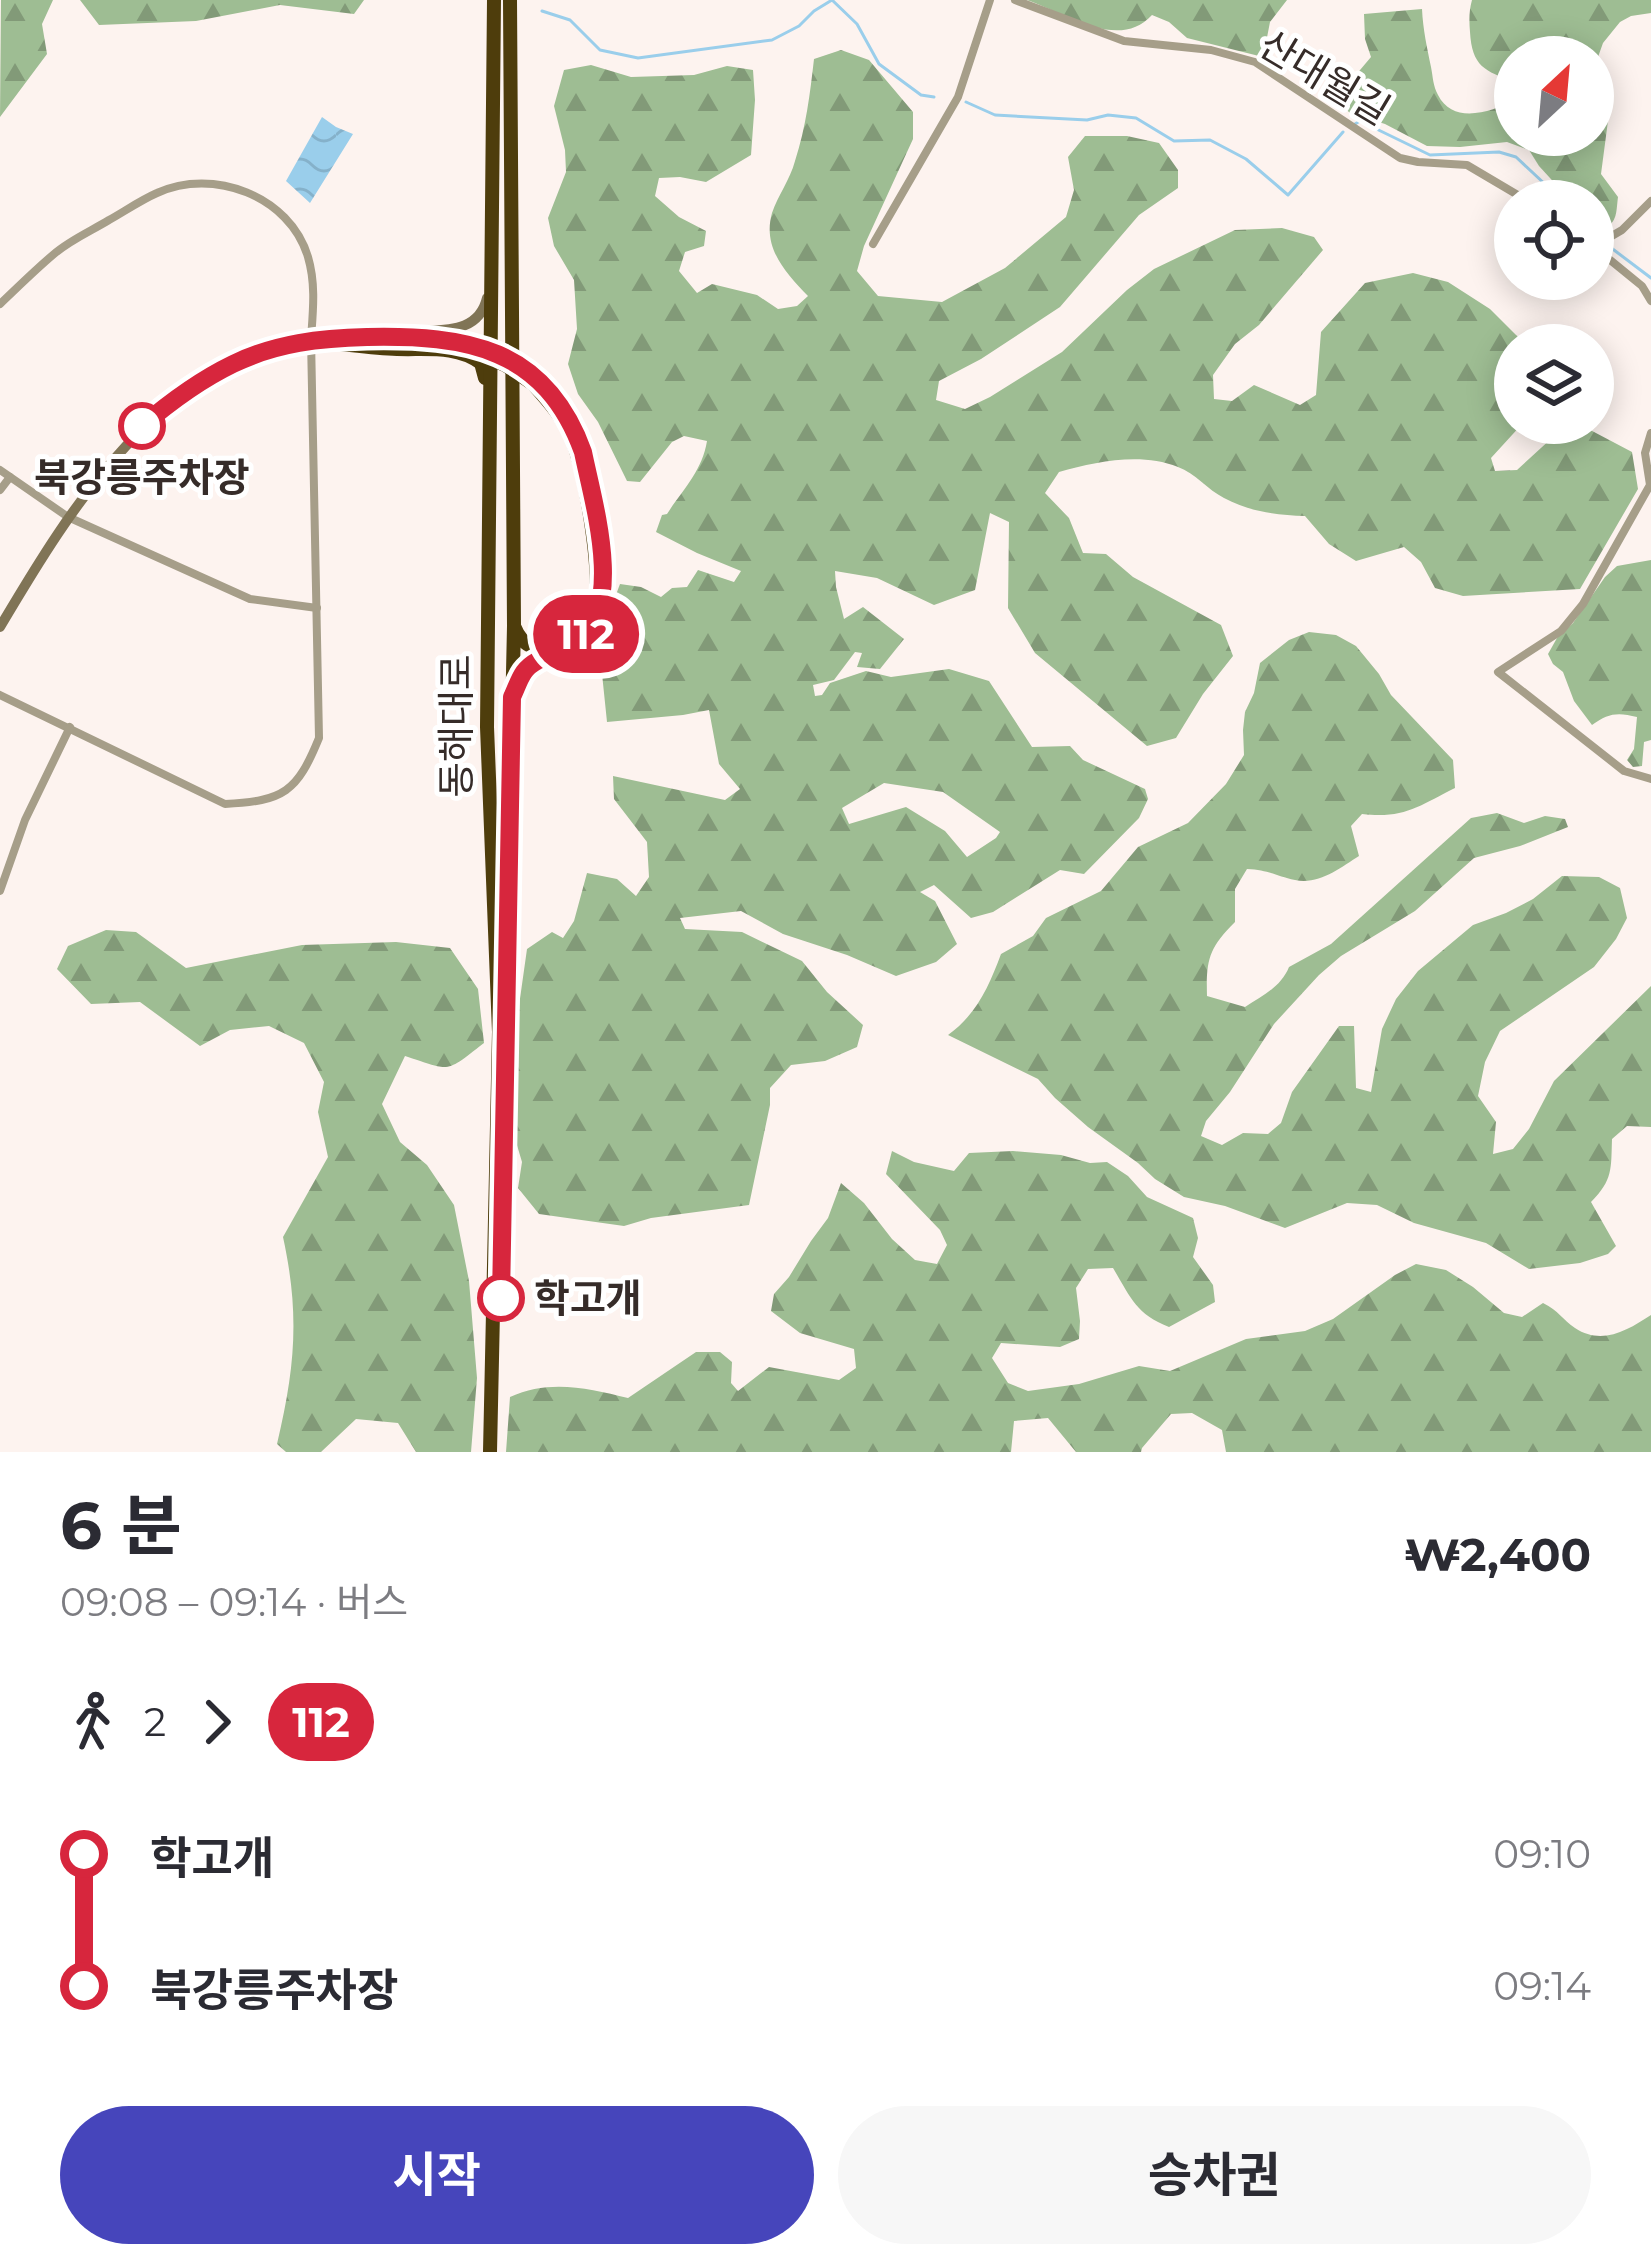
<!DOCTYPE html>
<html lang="ko">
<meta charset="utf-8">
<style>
body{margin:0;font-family:Montserrat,"Noto Sans KR",sans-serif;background:#f7f7f7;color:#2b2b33;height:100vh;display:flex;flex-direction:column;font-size:45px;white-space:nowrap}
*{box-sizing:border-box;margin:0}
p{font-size:39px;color:#7c7c81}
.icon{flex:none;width:66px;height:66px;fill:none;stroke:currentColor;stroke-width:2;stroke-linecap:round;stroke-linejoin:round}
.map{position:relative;height:1452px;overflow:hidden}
.drawer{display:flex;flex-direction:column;background:#fff;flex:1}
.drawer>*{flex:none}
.badge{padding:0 24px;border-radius:39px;font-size:42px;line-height:78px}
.needle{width:78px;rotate:26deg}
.buttons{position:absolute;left:1494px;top:36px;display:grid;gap:24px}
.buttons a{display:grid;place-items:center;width:120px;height:120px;border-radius:50%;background:#fff;box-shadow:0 6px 30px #0003;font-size:60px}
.map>.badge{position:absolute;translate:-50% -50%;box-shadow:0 0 0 6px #fff}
.legs{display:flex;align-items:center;gap:18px;height:132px;padding:0 60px;font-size:39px}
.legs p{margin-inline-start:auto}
.head{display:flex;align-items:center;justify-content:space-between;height:204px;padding:0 60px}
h1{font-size:66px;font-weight:700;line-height:90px}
.action{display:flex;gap:24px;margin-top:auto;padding:24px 60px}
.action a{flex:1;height:138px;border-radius:72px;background:#4645bb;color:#fff;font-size:48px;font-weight:700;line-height:138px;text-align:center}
.action a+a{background:#f7f7f7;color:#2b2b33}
ul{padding:0 60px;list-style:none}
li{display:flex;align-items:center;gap:42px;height:132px;font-size:45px}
li i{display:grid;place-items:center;width:18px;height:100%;margin:0 15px;background:currentColor}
li i::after{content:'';width:30px;height:30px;margin:-15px;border:9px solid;border-radius:50%;background:#fff}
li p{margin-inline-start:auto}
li:first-child i{background:linear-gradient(#0000 50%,currentColor 0)}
li:last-child i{background:linear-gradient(currentColor 50%,#0000 0)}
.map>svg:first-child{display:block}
</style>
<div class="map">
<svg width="1651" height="1452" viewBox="0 0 1651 1452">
<defs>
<pattern id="forest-firs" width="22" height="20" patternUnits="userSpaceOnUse" patternTransform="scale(3)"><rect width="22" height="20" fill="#9ebd93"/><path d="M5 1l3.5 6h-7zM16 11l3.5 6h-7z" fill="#829a78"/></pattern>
<pattern id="water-waves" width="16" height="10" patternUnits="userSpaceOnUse" patternTransform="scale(3)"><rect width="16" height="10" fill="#9aceeb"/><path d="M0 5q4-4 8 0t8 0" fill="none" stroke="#85b1ca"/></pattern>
</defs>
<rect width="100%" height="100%" fill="#fdf3ef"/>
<!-- forest -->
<g fill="url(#forest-firs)" fill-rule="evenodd">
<path d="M 1,0 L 53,0 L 42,24 L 47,54 L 0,117 Z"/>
<path d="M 80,0 L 364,0 L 354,14 L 280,5 L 196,21 L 99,25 Z"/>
<path d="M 1027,0 L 1287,0 L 1270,22 L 1264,53 L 1259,56 L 1187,38 L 1169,22 L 1152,15 C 1119,52 1063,12 1027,0 Z"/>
<path d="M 1472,0 L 1651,0 L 1651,13 L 1631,16 L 1620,22 L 1603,43 L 1598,57 L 1611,98 L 1601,174 L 1618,197 C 1616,212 1618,222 1603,230 L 1593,221 L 1593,201 L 1571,201 L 1539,166 L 1529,150 L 1507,142 L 1460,147 L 1427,146 L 1385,124 L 1350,113 L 1340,104 L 1344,89 L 1371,57 L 1365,39 L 1364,14 L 1422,9 C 1423,30 1427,47 1431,67 C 1433,77 1433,86 1438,95 C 1453,125 1491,112 1515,100 L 1515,135 L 1593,135 L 1593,57 L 1515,57 L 1515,82 C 1484,71 1472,66 1470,32 C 1469,20 1469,11 1472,0 Z"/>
<path d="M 841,50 L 869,60 L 913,112 L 913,139 L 864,246 L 857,271 L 878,296 L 942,302 L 1005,268 L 1066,217 L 1074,190 L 1068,157 L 1085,136 L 1127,136 L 1159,143 L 1178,170 L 1178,188 L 1139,215 L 1060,307 L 981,359 L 939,381 L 936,400 L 965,409 L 990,397 L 1062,352 L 1127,290 L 1154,269 L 1235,230 L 1282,228 L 1314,237 L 1323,250 L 1259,325 L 1235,344 L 1213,375 L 1214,399 L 1232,401 L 1254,385 L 1300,405 L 1316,395 L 1321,332 L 1365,283 L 1413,273 L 1448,282 L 1490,309 L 1516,335 L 1529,345 L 1515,345 L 1515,423 L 1523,423 L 1491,458 L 1495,471 L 1517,470 L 1553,437 L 1577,423 L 1632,452 L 1638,489 L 1580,589 L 1463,596 L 1435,588 L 1421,562 L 1404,547 L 1356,561 L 1329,544 L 1305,516 C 1277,515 1250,512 1224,498 C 1208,490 1195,473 1178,467 C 1140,452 1096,462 1059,472 L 1045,493 L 1069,518 L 1083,553 L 1106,554 L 1133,577 L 1221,625 L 1233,656 L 1203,694 L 1176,738 L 1147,746 L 1035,653 L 1008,608 L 1009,522 L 990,513 L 975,590 L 934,605 L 877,578 L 835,571 L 836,587 L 844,619 L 863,607 L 904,639 L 880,669 L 857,667 L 862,653 L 855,652 L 834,680 L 813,685 L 815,696 L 822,695 L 830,683 L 866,671 L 891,677 L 949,669 L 989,681 L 1032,747 L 1070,746 L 1083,760 L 1145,789 L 1148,799 L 1139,818 L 1084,874 L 1060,870 L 993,912 L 971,918 L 934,885 L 920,892 L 935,901 L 957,944 L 936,962 L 896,976 L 847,955 L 783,934 L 741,911 L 680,918 L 685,929 L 742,932 L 802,961 L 827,992 L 863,1025 L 857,1047 L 825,1061 L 791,1065 L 770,1088 L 770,1105 L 749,1205 L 651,1218 L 624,1226 L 539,1214 L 518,1188 L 522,1162 L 505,1105 L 527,949 L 552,932 L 563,938 L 574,921 L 587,873 L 617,879 L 636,896 L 649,877 L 647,842 L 614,799 L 613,776 L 725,800 L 740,789 L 719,764 L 709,710 L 683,715 L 607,722 L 601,664 L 609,650 L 614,600 L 620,584 L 641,587 L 661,597 L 672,588 L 687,587 L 698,570 L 734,582 L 741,571 L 697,553 L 656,532 L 662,515 L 667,514 C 684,488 702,471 707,441 L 684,436 L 672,442 L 640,482 L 627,481 L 598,422 L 578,394 L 568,364 L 577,329 L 574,280 L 554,246 L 548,218 L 566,172 L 565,150 L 554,106 L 564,70 L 591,65 L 631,77 L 694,75 L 727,66 L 753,70 L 755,100 L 751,155 L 706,182 L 680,177 L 659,178 L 655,196 L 679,217 L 706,231 L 704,246 L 685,252 L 679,271 L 697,293 L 712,284 L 757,295 L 778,309 L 797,306 L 808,296 C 786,273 762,248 772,213 C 778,195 790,180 795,161 C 806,127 810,94 814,59 ZM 884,783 L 943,792 L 1000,832 L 996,838 L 967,857 L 945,831 L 906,807 L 849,824 L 842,808 Z"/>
<path d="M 1651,560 L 1651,740 L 1644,742 L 1642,766 L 1633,767 L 1627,760 L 1634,749 L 1637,717 C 1618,712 1608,713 1592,725 L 1574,701 L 1563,672 L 1553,664 L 1548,654 L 1557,638 L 1573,623 L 1605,577 L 1617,566 Z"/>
<path d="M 1309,632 L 1336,635 L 1356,646 L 1379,674 L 1391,695 L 1453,760 L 1455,788 C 1419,806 1404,819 1362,814 L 1351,826 L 1359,856 C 1340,868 1319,885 1295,880 C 1276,876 1269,870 1247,869 L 1235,889 L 1235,922 C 1209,948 1206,959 1207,996 L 1245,1007 C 1262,996 1281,987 1289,967 L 1331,944 L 1471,818 L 1497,813 L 1524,823 L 1545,816 L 1565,819 L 1568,827 L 1520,846 L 1474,858 L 1415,911 L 1341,956 L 1319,975 L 1274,1024 L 1230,1092 L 1206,1121 L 1201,1136 L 1222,1145 L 1243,1133 L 1268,1134 L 1281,1123 L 1292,1092 L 1339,1026 L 1354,1026 L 1356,1088 L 1371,1092 L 1382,1029 L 1396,999 L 1418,971 L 1473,925 L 1506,913 L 1533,899 L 1562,876 L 1599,877 L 1620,888 L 1627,918 L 1616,939 L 1594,967 L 1500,1031 L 1485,1062 L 1478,1096 L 1496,1122 L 1493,1154 L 1513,1149 L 1529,1129 L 1554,1081 L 1651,986 L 1651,1127 L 1627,1126 L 1612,1139 C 1611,1169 1613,1180 1591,1202 L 1616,1246 L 1608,1254 L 1580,1263 L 1529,1269 L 1486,1243 L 1414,1223 L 1377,1205 L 1347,1203 L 1285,1228 L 1225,1206 L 1184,1197 L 1155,1179 L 1138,1163 L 1088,1127 L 1055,1098 L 1038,1079 L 948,1035 C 977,1014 989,986 1001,954 L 1033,936 L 1046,918 L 1101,891 L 1138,847 L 1188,823 L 1226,784 L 1244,755 L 1243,730 L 1245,712 L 1254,693 L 1260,663 L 1289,640 Z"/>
<path d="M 106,930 L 136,932 L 186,968 L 302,945 L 396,942 L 450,948 L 478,989 L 484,1043 C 444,1074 452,1071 405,1056 L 382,1104 L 400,1142 L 427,1165 L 454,1205 L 469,1281 L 477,1378 L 471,1452 L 416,1452 L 398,1423 L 356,1419 L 321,1452 L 286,1452 L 277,1444 C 295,1367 300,1315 283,1237 L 328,1157 L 318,1112 L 324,1082 L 304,1043 L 269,1026 L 230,1030 L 200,1046 L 140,1002 L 91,1004 L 57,969 L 68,946 Z"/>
<path d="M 892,1151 L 914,1162 L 954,1171 L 969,1153 L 1013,1151 L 1061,1155 L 1090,1163 L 1107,1162 L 1128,1176 L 1147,1197 L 1193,1218 L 1198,1238 L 1193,1257 L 1213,1285 L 1215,1302 L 1169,1327 C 1136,1314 1131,1298 1113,1268 L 1088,1269 L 1076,1288 L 1080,1321 L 1079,1339 L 1060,1347 L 1001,1343 L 992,1358 L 1008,1383 L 1028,1391 L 1079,1384 L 1139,1366 L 1170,1371 L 1246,1339 L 1305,1331 L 1333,1319 L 1395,1275 L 1416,1264 L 1446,1270 L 1473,1287 L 1504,1313 L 1522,1317 L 1543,1303 C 1559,1311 1562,1319 1575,1328 C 1602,1346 1628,1330 1651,1315 L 1651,1452 L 1226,1452 L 1222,1430 L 1192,1413 L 1171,1414 L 1142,1448 L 1141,1452 L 1076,1452 L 1048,1418 L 1014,1421 L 1011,1452 L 506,1452 L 510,1397 C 549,1379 588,1388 628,1398 L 696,1352 L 720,1352 L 732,1362 L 731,1383 L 738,1391 L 769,1367 L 839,1380 L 856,1368 L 854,1349 L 800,1333 L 771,1311 L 774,1294 L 789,1277 L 811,1241 L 828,1218 L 841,1183 L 864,1203 L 892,1239 L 915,1260 L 937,1264 L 947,1245 L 940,1230 L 886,1174 Z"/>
</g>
<!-- water -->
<path fill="url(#water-waves)" d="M 322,117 L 336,127 L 353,134 L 310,203 L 286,181 Z"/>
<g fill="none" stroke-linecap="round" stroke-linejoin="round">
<!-- stream -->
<g stroke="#9aceeb" stroke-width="3">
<path d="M 542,11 L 570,20 L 600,50 L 638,58 L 772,40 L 799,26 L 814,11 L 832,0 L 857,24 L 879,64 L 921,95 L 934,97"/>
<path d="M 966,102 L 995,115 L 1087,120 L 1108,115 L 1136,118 L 1174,141 L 1210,140 L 1246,159 L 1288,195 L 1343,132"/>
<path d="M 1355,124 L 1360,121 L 1430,155 L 1499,152 L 1516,157 L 1563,201"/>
<path d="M 1593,231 L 1599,237"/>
<path d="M 1610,247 L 1651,278"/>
</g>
<!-- street -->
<g stroke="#a69e89" stroke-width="8">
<path d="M 1015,0 L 1124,41 L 1211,50 L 1255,62 L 1400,158 L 1418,162 L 1467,165 L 1528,201"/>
<path d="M 873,244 L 958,97 L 990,0"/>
<path d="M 1593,246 L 1642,286 L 1651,301"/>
<path d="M 1599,251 L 1610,237 L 1622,230 L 1651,201"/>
<path d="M 0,304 C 18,287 35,270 54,254 C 70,240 91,231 109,220 C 125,211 141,200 157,193 C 213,167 290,196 308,257 C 316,284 313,311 311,339 L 319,738 C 297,792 284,801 225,804 L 0,695"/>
<path d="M 1651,433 L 1645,453 L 1650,485 L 1583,604 L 1561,631 L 1498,672 L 1624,771 L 1651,779"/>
<path d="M 0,470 L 68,517 L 250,599 L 317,608"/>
<path d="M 0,490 L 10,477"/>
<path d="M 0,891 L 25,820 L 70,727"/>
</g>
<!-- secondary -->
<g stroke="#807456" stroke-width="10">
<path d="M 427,331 C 454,330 480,328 487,298"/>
<path d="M 0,627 C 73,504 159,363 313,339 C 331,336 350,337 368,337 C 403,336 435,337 469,343"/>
<path d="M 515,690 C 529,659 539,663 566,650 C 595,636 603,606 602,577"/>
</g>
<!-- highway -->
<g stroke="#4e3d0c" stroke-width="14">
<path d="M 319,342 C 345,344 371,348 397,349 C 427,350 456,345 481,363 L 485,378"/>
<path d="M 514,626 C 533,673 583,638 594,603 C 603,575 584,466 571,437 C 563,417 547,400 533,384"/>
<path d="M 506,997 L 514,626 L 510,0"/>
<path d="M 490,1452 L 499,1032 L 487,727 L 494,0"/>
</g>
<!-- secondary-bridge -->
<path stroke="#807456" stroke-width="10" d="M 469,343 L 509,360 L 537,379"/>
<!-- highway-bridge -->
<path stroke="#4e3d0c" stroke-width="14" d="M 468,349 L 505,365 L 533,384"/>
</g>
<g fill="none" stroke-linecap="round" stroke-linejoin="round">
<!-- line-1 casing -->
<g stroke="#fff" stroke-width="27">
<path id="line-1" d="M 142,426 C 170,402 200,380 233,364 C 276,343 321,338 367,337 C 466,335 545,347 583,452 C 593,502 624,601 580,641 C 564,655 537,654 524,672 C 519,679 516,689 512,697 L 501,1298"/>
</g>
<!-- line-1 -->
<use href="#line-1" stroke="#d7263d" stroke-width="18"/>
</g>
<!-- markers -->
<g fill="#fff" stroke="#d7263d" stroke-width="6">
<circle cx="142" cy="426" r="21"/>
<circle cx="501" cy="1298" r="21"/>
</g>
<g text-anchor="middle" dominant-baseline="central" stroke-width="10" stroke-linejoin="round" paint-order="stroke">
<!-- street labels -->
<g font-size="39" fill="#362c29" stroke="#fff">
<text transform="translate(1325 77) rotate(31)">산대월길</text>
<text transform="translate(456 726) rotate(-90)">동해대로</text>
</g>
<!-- stop labels -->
<g font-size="39" font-weight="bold" fill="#362c29" stroke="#fff">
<text x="142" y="477">북강릉주차장</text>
<text x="534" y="1298" text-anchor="start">학고개</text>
</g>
</g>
</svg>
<div class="buttons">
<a><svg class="needle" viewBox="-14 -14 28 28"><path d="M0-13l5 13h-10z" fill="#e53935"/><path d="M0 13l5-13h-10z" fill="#7c7c81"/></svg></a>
<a><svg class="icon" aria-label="locate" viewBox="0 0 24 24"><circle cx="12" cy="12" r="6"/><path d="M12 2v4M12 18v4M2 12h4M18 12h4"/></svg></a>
<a><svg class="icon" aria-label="layers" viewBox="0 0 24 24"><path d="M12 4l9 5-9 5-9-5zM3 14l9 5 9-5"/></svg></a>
</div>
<b class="badge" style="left:586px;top:634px;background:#d7263d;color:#fff">112</b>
</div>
<section class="drawer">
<div class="head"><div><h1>6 분</h1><p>09:08 – 09:14 · 버스</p></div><b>₩2,400</b></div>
<div class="legs"><svg class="icon" aria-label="walk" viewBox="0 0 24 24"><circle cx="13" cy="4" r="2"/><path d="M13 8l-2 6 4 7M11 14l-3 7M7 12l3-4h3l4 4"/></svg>2<svg class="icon" aria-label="forward" viewBox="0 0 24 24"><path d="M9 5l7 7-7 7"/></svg><b class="badge" style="background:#d7263d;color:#fff">112</b></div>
<ul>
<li><i style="color:#d7263d"></i><b>학고개</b><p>09:10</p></li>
<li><i style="color:#d7263d"></i><b>북강릉주차장</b><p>09:14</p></li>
</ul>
<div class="action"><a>시작</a><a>승차권</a></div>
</section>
